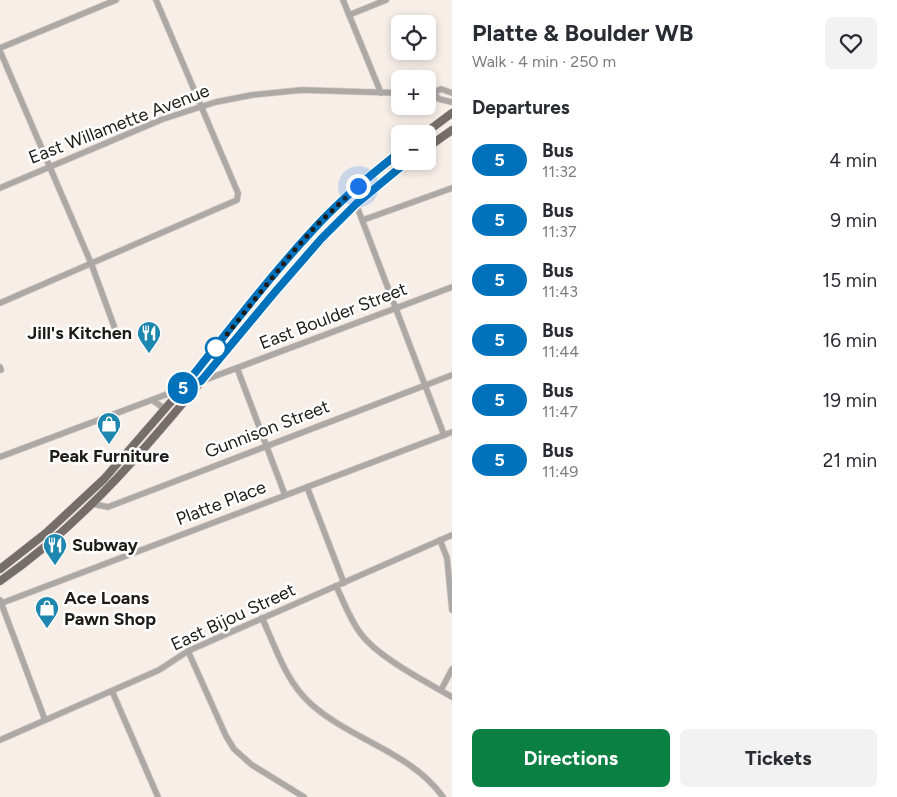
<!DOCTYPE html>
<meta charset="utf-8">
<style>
body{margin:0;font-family:Figtree,sans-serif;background:#f2f2f3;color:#2b2b33;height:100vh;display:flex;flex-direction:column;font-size:19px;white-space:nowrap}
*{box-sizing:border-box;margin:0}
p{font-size:16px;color:#7c7c81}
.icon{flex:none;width:28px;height:28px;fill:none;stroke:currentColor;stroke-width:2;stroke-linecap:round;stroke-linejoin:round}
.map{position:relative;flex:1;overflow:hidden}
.sheet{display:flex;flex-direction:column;background:#fff;width:445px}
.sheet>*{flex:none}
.badge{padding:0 10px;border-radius:16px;font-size:18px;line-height:32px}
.buttons{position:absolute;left:391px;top:15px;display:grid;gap:10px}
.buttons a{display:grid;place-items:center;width:45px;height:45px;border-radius:8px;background:#fff;box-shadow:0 2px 8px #0003;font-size:25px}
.you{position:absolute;width:25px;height:25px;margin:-12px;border:4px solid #fff;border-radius:50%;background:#1a73e8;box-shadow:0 0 0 8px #1a73e833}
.map>.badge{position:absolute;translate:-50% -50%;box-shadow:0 0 0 2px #fff}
h2{padding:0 20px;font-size:19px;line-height:45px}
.round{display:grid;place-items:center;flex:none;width:52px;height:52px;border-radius:8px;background:#f2f2f3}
.overview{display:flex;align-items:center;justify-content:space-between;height:85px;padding:0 20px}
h1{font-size:24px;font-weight:700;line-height:38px}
.primary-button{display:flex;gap:10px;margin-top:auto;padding:10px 20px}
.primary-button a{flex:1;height:58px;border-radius:8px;background:#0b8043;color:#fff;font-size:20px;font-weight:700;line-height:58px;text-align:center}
.primary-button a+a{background:#f2f2f3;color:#2b2b33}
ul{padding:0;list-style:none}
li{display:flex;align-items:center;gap:15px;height:60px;padding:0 20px}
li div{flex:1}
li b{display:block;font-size:19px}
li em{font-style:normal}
li .badge{min-width:55px;font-weight:700;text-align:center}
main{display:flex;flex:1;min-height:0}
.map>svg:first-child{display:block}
</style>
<main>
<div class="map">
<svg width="452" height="797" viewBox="0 0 452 797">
<rect width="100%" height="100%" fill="#f7eee8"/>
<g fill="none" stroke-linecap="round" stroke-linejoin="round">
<!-- minor casing -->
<g stroke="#d4ccc7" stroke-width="7">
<g id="minor">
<path d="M 343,0 L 381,93"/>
<path d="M 349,15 L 386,0"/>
<path d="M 0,48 L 116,0"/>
<path d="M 0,51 L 91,263 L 118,337"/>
<path d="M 428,93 L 433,93 L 441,89 L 452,93"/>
<path d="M 433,93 L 439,99 L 452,102"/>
<path d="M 0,188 L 163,119 L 216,102 L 252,95 L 302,90 L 400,93"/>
<path d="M 356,204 L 444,435"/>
<path d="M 363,220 L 452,188"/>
<path d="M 0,303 L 237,200 L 238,193 L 156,0"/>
<path d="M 0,367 L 1,370"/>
<path d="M 237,368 L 285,495"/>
<path d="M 152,400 L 165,409"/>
<path d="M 0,457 L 452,287"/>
<path d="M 307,487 L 344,583"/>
<path d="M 93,504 L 108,507 L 452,375"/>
<path d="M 440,540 L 447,558 L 452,610"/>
<path d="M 336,586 C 344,602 350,620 361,634 C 379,658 425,681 452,697"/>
<path d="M 0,600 L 45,720"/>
<path d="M 2,603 L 452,432"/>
<path d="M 262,618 C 276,648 286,682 311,704 C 351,740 411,752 443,797"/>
<path d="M 188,651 L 226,736 L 234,749 L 252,765 L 304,797"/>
<path d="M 441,690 L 452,669"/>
<path d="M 112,691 L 158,797"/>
<path d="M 0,740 L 159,670 L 188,651 L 452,535"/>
</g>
</g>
<!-- major casing -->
<g stroke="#d4ccc7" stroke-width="9">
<g id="major">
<path d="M 424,134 L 452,113"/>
<path d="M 428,147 L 452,130"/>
<path d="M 0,569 L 46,533 L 104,479 L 183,388 L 292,253 L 338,204 L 400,152"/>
<path d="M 0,581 C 94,516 165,425 237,338 C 290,274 341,212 408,161"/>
</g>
</g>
<!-- minor -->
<use href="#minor" stroke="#aca8a6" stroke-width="5.5"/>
<!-- major -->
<use href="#major" stroke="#746d69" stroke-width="8"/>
</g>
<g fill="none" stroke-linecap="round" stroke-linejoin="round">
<!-- line casing -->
<g stroke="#fff" stroke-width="11">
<path id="line" d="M 400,152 C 369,176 338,202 312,231 C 266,281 225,335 183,388 L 201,381 L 275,292 L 321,239 L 356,204 L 408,161"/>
</g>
<!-- line -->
<use href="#line" stroke="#0072bc" stroke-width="8"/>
<!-- walk -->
<path stroke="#1e1b19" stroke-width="5" stroke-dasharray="0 9" d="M 216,348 L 292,253 L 317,225 L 358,186"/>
</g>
<!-- icons -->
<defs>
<g id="restaurant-pin" transform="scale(1.25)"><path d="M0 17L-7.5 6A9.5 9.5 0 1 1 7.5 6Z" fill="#1d87af" stroke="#fff"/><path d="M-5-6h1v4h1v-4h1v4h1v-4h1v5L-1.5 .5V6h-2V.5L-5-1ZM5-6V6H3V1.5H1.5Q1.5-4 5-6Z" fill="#fff"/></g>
<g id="shop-pin" transform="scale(1.25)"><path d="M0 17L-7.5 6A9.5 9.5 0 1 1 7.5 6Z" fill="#1d87af" stroke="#fff"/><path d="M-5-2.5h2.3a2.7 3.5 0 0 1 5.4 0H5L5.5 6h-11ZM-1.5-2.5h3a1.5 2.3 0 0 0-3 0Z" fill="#fff"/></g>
</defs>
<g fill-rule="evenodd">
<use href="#restaurant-pin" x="149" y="333"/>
<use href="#shop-pin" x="109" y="424"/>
<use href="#restaurant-pin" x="55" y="545"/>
<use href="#shop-pin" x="47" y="608"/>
</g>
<!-- markers -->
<circle fill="#fff" stroke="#0072bc" stroke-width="2.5" cx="216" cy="348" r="10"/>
<g text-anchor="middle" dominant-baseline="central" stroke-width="5" stroke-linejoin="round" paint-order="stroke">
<!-- street labels -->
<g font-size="18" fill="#1e1b19" stroke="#fff">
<text transform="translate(119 124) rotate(-21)">East Willamette Avenue</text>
<text transform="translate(333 316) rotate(-21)">East Boulder Street</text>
<text transform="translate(267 429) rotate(-21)">Gunnison Street</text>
<text transform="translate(221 503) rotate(-21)">Platte Place</text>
<text transform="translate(233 617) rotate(-25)">East Bijou Street</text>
</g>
<!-- poi labels -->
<g font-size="18" font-weight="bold" fill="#1e1b19" stroke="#fff" text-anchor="start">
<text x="132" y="333" text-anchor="end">Jill's Kitchen</text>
<text x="109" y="456" text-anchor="middle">Peak Furniture</text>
<text x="72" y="545">Subway</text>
<text x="64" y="598">Ace Loans<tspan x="64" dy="21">Pawn Shop</tspan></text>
</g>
</g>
</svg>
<div class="buttons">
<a><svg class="icon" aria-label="locate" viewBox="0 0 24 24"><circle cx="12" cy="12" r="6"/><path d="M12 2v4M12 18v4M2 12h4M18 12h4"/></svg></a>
<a>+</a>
<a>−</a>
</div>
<div class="you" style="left:358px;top:186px"></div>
<b class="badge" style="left:183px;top:388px;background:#0072bc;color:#fff">5</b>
</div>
<section class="sheet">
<div class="overview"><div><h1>Platte &amp; Boulder WB</h1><p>Walk · 4 min · 250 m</p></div><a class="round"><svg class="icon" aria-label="heart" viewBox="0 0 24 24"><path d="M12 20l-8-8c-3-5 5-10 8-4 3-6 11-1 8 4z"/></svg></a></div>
<h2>Departures</h2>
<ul>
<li><span class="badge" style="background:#0072bc;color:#fff">5</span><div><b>Bus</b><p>11:32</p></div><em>4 min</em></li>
<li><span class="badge" style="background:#0072bc;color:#fff">5</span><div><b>Bus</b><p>11:37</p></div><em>9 min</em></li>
<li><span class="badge" style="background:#0072bc;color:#fff">5</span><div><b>Bus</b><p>11:43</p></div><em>15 min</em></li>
<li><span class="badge" style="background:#0072bc;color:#fff">5</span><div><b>Bus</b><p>11:44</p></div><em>16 min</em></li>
<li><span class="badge" style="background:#0072bc;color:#fff">5</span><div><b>Bus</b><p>11:47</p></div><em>19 min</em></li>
<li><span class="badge" style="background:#0072bc;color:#fff">5</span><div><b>Bus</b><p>11:49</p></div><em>21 min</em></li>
</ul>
<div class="primary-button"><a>Directions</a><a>Tickets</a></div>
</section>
</main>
